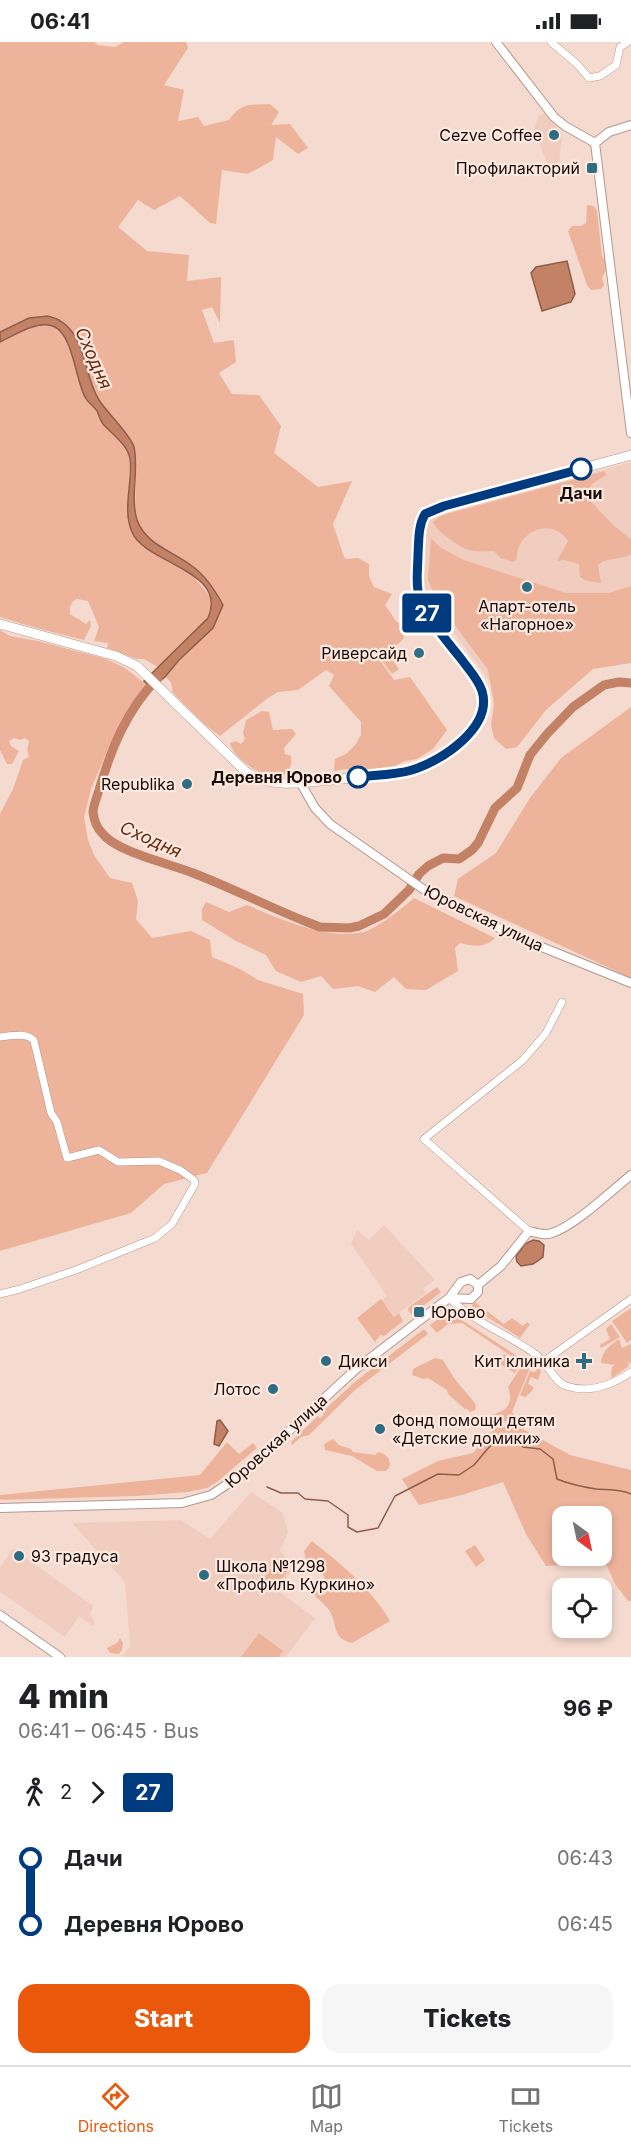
<!DOCTYPE html>
<meta charset="utf-8">
<style>
body{margin:0;font-family:Inter,sans-serif;background:#f6f6f6;color:#202124;height:100vh;display:flex;flex-direction:column;font-size:22px;white-space:nowrap}
*{box-sizing:border-box;margin:0}
p{font-size:20px;color:#757577}
.icon{flex:none;width:33px;height:33px;fill:none;stroke:currentColor;stroke-width:2;stroke-linecap:round;stroke-linejoin:round}
.map{position:relative;height:1615px;overflow:hidden}
.details{display:flex;flex-direction:column;background:#fff;flex:1}
.details>*{flex:none}
.badge{padding:0 12px;border-radius:4px;font-size:21px;line-height:39px}
.needle{width:39px;rotate:147deg}
.controls{position:absolute;left:552px;top:1464px;display:grid;gap:12px}
.controls a{display:grid;place-items:center;width:60px;height:60px;border-radius:12px;background:#fff;box-shadow:0 3px 9px #0003;font-size:30px}
.map>.badge{position:absolute;translate:-50% -50%;box-shadow:0 0 0 3px #fff}
.legs{display:flex;align-items:center;gap:9px;height:66px;padding:0 18px;font-size:20px}
.legs p{margin-inline-start:auto}
.overview{display:flex;align-items:center;justify-content:space-between;height:102px;padding:0 18px}
h1{font-size:33px;font-weight:800;line-height:45px}
.button{display:flex;gap:12px;margin-top:auto;padding:12px 18px}
.button a{flex:1;height:69px;border-radius:18px;background:#ea580c;color:#fff;font-size:24px;font-weight:800;line-height:69px;text-align:center}
.button a+a{background:#f6f6f6;color:#202124}
ul{padding:0 18px;list-style:none}
li{display:flex;align-items:center;gap:21px;height:66px;font-size:22px}
li i{display:grid;place-items:center;width:9px;height:100%;margin:0 8px;background:currentColor}
li i::after{content:'';width:15px;height:15px;margin:-8px;border:4px solid;border-radius:50%;background:#fff}
li p{margin-inline-start:auto}
li:first-child i{background:linear-gradient(#0000 50%,currentColor 0)}
li:last-child i{background:linear-gradient(currentColor 50%,#0000 0)}
.status{display:flex;justify-content:space-between;align-items:center;height:42px;padding:0 30px;background:#fff;direction:ltr}
.status svg{height:16px;fill:currentColor}
.tab-bar{display:flex;justify-content:space-around;align-items:center;height:84px;border-top:2px solid #e0e0e0;background:#fff;font-size:16px;color:#757577}
.tab-bar a{display:grid;justify-items:center;gap:3px}
.tab-bar .active{color:#ea580c}
.map>svg:first-child{display:block}
</style>
<div class="status"><b>06:41</b><svg viewBox="0 0 49 12"><path d="M0 12V9h3v3zM5 12V6h3v6zM10 12V3h3v9zM15 12V0h3v12zM26 1h20v11H26zM47 4h2v5h-2z"/></svg></div>
<div class="map">
<svg width="631" height="1615" viewBox="0 0 631 1615">
<rect width="100%" height="100%" fill="#f5dacf"/>
<!-- built -->
<g fill="#f0cdbf">
<path d="M 545,71 L 562,92 L 559,123 L 549,127 L 534,86 L 539,74 Z"/>
<path d="M 631,420 L 631,596 L 507,668 L 486,634 L 424,550 L 424,508 L 427,481 L 435,474 Z"/>
<path d="M 384,1183 L 435,1238 L 423,1246 L 426,1251 L 394,1274 L 382,1258 L 387,1254 L 351,1202 L 357,1188 L 369,1198 Z"/>
<path d="M 251,1450 L 283,1471 L 288,1490 L 280,1508 L 293,1526 L 278,1549 L 315,1576 L 286,1615 L 122,1615 L 130,1604 L 125,1540 L 72,1481 L 181,1478 L 210,1497 Z"/>
<path d="M 13,1507 L 93,1564 L 90,1572 L 95,1581 L 93,1584 L 79,1574 L 65,1595 L 0,1550 L 0,1525 Z"/>
</g>
<!-- green -->
<g fill="#edb49b">
<path d="M 0,0 L 94,0 L 98,3 L 115,5 L 124,0 L 186,0 L 188,6 L 164,43 L 184,48 L 178,79 L 198,75 L 204,84 L 229,78 C 241,60 251,63 270,62 L 279,70 L 271,83 L 290,82 L 308,106 L 298,112 L 276,95 L 273,118 L 248,132 L 222,128 L 216,182 L 210,181 L 180,154 L 154,168 L 138,158 L 118,185 L 147,209 L 189,213 L 187,239 L 221,235 L 220,281 L 212,265 L 202,268 L 214,301 L 234,298 L 236,320 L 219,331 L 232,352 L 259,353 L 281,384 L 274,411 L 318,445 L 352,439 L 333,482 L 344,515 L 346,517 L 358,516 L 369,522 L 369,534 L 374,545 L 392,552 L 385,563 L 396,579 L 402,584 L 404,596 C 396,606 386,608 379,617 L 394,638 L 410,635 L 447,688 L 433,707 L 417,717 L 405,719 L 393,725 L 369,728 L 345,727 L 334,729 L 335,717 L 346,712 L 355,703 L 361,693 L 361,680 L 329,644 L 334,633 L 326,628 L 298,648 L 278,650 L 268,656 L 220,694 L 205,683 L 173,651 C 171,643 173,640 165,635 L 179,618 L 213,586 L 223,563 C 215,548 206,535 192,524 C 175,511 152,505 141,487 C 132,473 136,457 136,442 C 136,431 136,417 133,406 C 131,394 107,371 99,358 C 81,328 82,259 29,276 C 19,279 9,286 0,290 Z"/>
<path d="M 587,163 L 594,164 L 597,169 L 602,214 L 606,219 L 606,228 L 602,236 L 604,243 L 601,247 L 591,248 L 587,243 L 568,189 L 572,184 L 581,184 L 586,181 Z"/>
<path d="M 42,283 L 54,284 L 62,290 L 73,315 L 85,355 L 97,370 L 103,382 L 117,395 L 129,413 L 129,481 L 138,500 L 193,534 L 211,555 L 213,563 L 208,576 L 158,625 L 144,617 L 137,617 L 107,606 L 108,601 L 94,599 L 99,585 L 88,559 L 77,557 L 73,559 L 70,565 L 70,572 L 86,582 L 90,578 L 91,584 L 84,598 C 55,591 28,584 0,575 L 0,300 L 28,286 Z"/>
<path d="M 605,429 L 606,433 L 592,442 L 586,454 L 613,483 L 631,497 L 631,512 C 620,519 606,515 598,523 L 601,541 L 587,539 L 580,535 L 579,522 L 564,518 L 557,519 L 568,499 C 551,473 515,491 517,517 L 513,520 L 500,516 L 494,509 C 474,510 466,510 450,497 C 443,492 437,488 433,480 L 440,474 Z"/>
<path d="M 431,496 L 441,506 L 464,518 L 566,551 L 609,551 L 631,544 L 631,621 L 593,627 L 546,668 L 517,705 L 506,707 L 494,696 L 491,683 L 494,662 L 488,628 L 438,560 L 428,538 Z"/>
<path d="M 0,588 L 10,594 L 38,599 L 106,617 L 125,626 L 146,642 L 109,705 L 91,747 L 84,775 L 88,798 L 94,813 L 110,836 L 132,841 L 138,859 L 136,877 L 152,896 L 191,889 L 210,898 L 212,915 L 240,927 L 258,938 L 303,952 L 304,973 L 207,1131 L 164,1142 L 131,1171 L 0,1209 L 0,772 L 13,747 L 23,718 L 29,715 L 27,708 L 29,699 L 25,696 L 20,698 L 14,696 L 9,699 L 11,704 L 19,709 L 12,722 L 7,722 L 0,708 Z"/>
<path d="M 389,613 L 399,627 L 392,632 L 381,618 Z"/>
<path d="M 631,665 L 631,936 L 454,854 L 458,837 L 496,811 L 530,756 L 561,716 Z"/>
<path d="M 262,669 L 269,670 L 273,688 L 292,687 L 296,692 L 284,706 L 285,712 L 291,714 C 292,720 291,722 289,728 C 278,749 232,717 230,701 L 236,699 L 241,702 L 245,697 L 243,691 L 246,678 Z"/>
<path d="M 414,856 L 495,896 C 484,907 473,904 460,901 L 455,906 L 458,929 L 426,948 L 406,947 L 394,935 L 375,950 L 358,944 L 333,947 L 321,934 L 301,940 L 276,929 L 266,913 L 236,899 L 202,878 L 202,867 L 206,860 L 229,870 L 247,863 C 281,877 326,898 364,890 C 376,887 404,865 414,856 Z"/>
<path d="M 437,1245 L 441,1250 L 412,1273 L 408,1268 L 409,1265 Z"/>
<path d="M 381,1257 L 394,1275 L 399,1271 L 403,1279 L 384,1294 L 380,1293 L 375,1300 L 357,1276 Z"/>
<path d="M 475,1260 L 504,1282 L 512,1276 L 523,1284 L 527,1280 L 530,1282 L 520,1296 L 473,1266 L 472,1263 Z"/>
<path d="M 631,1266 L 631,1298 L 627,1301 L 612,1279 Z"/>
<path d="M 451,1271 L 531,1323 L 512,1370 L 515,1373 L 512,1377 L 500,1381 L 491,1379 L 490,1373 C 507,1370 514,1361 508,1345 L 523,1322 L 462,1281 L 448,1282 L 437,1291 L 430,1283 L 445,1272 Z"/>
<path d="M 611,1282 L 620,1295 L 601,1306 L 600,1303 L 610,1297 L 606,1287 Z"/>
<path d="M 424,1287 L 428,1292 L 355,1348 L 309,1393 L 301,1395 L 292,1403 L 291,1400 L 318,1374 L 320,1376 L 324,1373 L 322,1370 L 356,1339 Z"/>
<path d="M 619,1297 L 622,1306 L 631,1302 L 631,1320 L 630,1322 L 627,1319 L 629,1324 L 612,1336 L 611,1333 L 612,1325 L 615,1323 L 601,1321 C 602,1309 609,1304 619,1297 Z"/>
<path d="M 504,1312 L 520,1322 L 515,1331 L 498,1321 Z"/>
<path d="M 435,1316 L 443,1318 L 454,1336 L 474,1360 L 476,1364 L 475,1368 L 470,1370 L 466,1366 L 466,1368 L 448,1352 L 447,1348 L 428,1336 L 423,1337 L 412,1333 L 413,1327 Z"/>
<path d="M 539,1325 L 541,1330 L 538,1338 L 531,1335 L 528,1342 L 534,1345 L 531,1350 L 525,1355 L 520,1353 L 530,1329 L 535,1330 Z"/>
<path d="M 496,1384 L 523,1387 L 570,1413 L 631,1428 L 631,1559 L 628,1559 L 615,1542 L 607,1524 L 596,1514 L 602,1514 L 602,1474 L 562,1474 L 562,1514 L 593,1514 L 580,1521 L 546,1524 L 526,1492 L 503,1440 L 462,1453 L 419,1463 L 402,1437 L 438,1419 L 473,1411 Z"/>
<path d="M 333,1397 L 339,1403 L 351,1407 L 353,1410 L 375,1413 L 379,1410 C 387,1413 390,1416 390,1424 L 386,1429 L 377,1429 L 352,1414 L 325,1408 L 324,1402 Z"/>
<path d="M 227,1400 L 239,1412 L 253,1401 L 257,1406 L 217,1440 L 207,1446 L 188,1450 L 137,1454 L 0,1458 L 0,1453 L 200,1433 Z"/>
<path d="M 312,1499 C 342,1523 370,1545 390,1579 L 352,1601 C 331,1596 338,1581 329,1568 C 325,1563 320,1558 315,1554 L 316,1549 L 326,1552 L 324,1534 L 306,1518 L 304,1509 Z"/>
<path d="M 475,1503 L 485,1518 L 476,1525 L 465,1509 Z"/>
<path d="M 279,1516 L 291,1524 L 275,1546 L 263,1537 Z"/>
<path d="M 259,1591 L 283,1609 L 279,1615 L 241,1615 Z"/>
<path d="M 120,1596 L 123,1601 L 122,1608 L 119,1612 L 110,1611 L 107,1606 L 117,1601 Z"/>
</g>
<!-- water -->
<g fill="#c38165" stroke="#8f5e4a" stroke-width="1.5">
<path d="M 567,219 L 575,252 L 571,260 L 542,269 L 531,231 L 536,225 Z"/>
<path d="M 47,274 C 60,276 68,283 75,294 C 87,313 86,337 99,358 C 107,371 131,393 134,405 C 139,429 130,456 137,478 C 146,503 173,509 192,524 C 206,534 215,548 223,563 L 213,586 L 179,618 L 165,635 L 151,646 L 144,639 L 208,576 C 229,528 145,522 132,490 C 122,467 133,441 130,417 C 128,403 112,392 103,382 C 100,378 99,373 97,369 C 94,364 88,361 85,355 C 76,339 73,294 55,285 C 38,277 15,293 0,300 L 0,290 L 29,276 Z"/>
<path d="M 533,1198 L 539,1199 L 544,1203 L 543,1215 L 533,1222 L 521,1224 L 517,1220 L 516,1214 L 525,1202 Z"/>
<path d="M 220,1378 L 228,1389 L 219,1404 L 214,1402 L 217,1379 Z"/>
</g>
<g fill="none" stroke-linecap="round" stroke-linejoin="round">
<!-- stream -->
<path stroke="#8f5e4a" stroke-width="1.5" d="M 267,1445 L 281,1451 L 298,1451 L 305,1457 L 328,1459 L 348,1473 L 348,1485 L 357,1490 L 378,1486 L 395,1454 L 438,1432 L 459,1433 L 474,1423 L 490,1404 L 511,1396 L 523,1405 L 540,1407 L 553,1417 L 557,1437 C 569,1442 583,1445 596,1447 C 607,1448 621,1447 631,1452"/>
<!-- river -->
<path stroke="#c38165" stroke-width="9" d="M 158,636 C 127,667 111,707 99,748 C 97,755 93,764 93,770 C 94,778 97,786 102,791 C 116,810 171,822 193,831 C 232,846 269,865 307,880 L 320,885 L 349,886 L 359,884 L 384,872 L 409,848 L 419,832 L 428,824 L 443,816 L 459,817 L 472,808 L 478,801 L 495,766 L 517,746 L 530,713 L 547,692 L 573,665 L 604,643 L 619,640 L 631,641"/>
<!-- minor casing -->
<g stroke="#b2988e" stroke-width="8">
<g id="minor">
<path d="M 551,0 L 577,22 L 589,36 L 600,34 L 616,23 L 620,5 L 628,0"/>
<path d="M 0,995 C 11,994 27,990 34,999 L 51,1071 L 57,1080 L 67,1116 L 99,1108 L 118,1120 L 159,1119 L 180,1128 L 194,1138 L 195,1142 L 172,1182 L 155,1196 L 76,1228 L 20,1247 L 0,1252"/>
<path d="M 529,1189 L 424,1097 L 523,1018 L 546,991 L 562,960"/>
<path d="M 449,1256 C 475,1281 510,1293 538,1314 C 547,1322 555,1340 566,1344 C 590,1352 612,1343 631,1330"/>
<path d="M 543,1320 L 631,1257"/>
</g>
</g>
<!-- tertiary casing -->
<g stroke="#b2988e" stroke-width="10">
<g id="tertiary">
<path d="M 496,0 L 554,75 L 565,84 L 595,101"/>
<path d="M 595,101 L 631,391"/>
<path d="M 595,101 L 609,90 L 631,83"/>
<path d="M 300,740 L 315,766 L 330,782 L 423,847 L 517,895 L 631,941"/>
<path d="M 478,1243 L 501,1224 L 529,1189 C 537,1191 545,1194 552,1191 C 576,1183 611,1149 631,1133"/>
<path d="M 0,1466 L 182,1461 L 211,1453 L 241,1433 L 356,1327 L 449,1256 L 461,1240 L 470,1237 L 478,1243 L 478,1250 L 471,1257 L 449,1256"/>
<path d="M 0,1573 L 60,1615"/>
</g>
</g>
<!-- secondary casing -->
<g stroke="#b2988e" stroke-width="10">
<path id="secondary" d="M 0,582 L 116,614 L 137,624 L 245,729 C 272,749 311,739 342,737 C 365,735 388,734 410,728 C 441,720 495,685 481,648 C 477,636 468,627 461,617 C 447,598 424,576 418,553 C 415,540 418,525 418,512 C 419,498 418,484 425,472 L 444,464 L 631,413"/>
</g>
<!-- minor -->
<use href="#minor" stroke="#fff" stroke-width="7"/>
<!-- tertiary -->
<use href="#tertiary" stroke="#fff" stroke-width="8"/>
<!-- secondary -->
<use href="#secondary" stroke="#fff" stroke-width="9"/>
</g>
<g fill="none" stroke-linecap="round" stroke-linejoin="round">
<!-- line-1 casing -->
<g stroke="#fff" stroke-width="14">
<path id="line-1" d="M 358,735 C 376,733 395,733 412,728 C 442,719 493,685 482,649 C 478,637 469,628 462,618 C 448,600 421,571 418,549 C 416,537 418,524 418,512 C 419,498 418,484 425,472 L 444,464 L 581,427"/>
</g>
<!-- line-1 -->
<use href="#line-1" stroke="#003b80" stroke-width="9"/>
</g>
<!-- markers -->
<g fill="#2e6e82" stroke="#fee8df" stroke-width="2">
<circle cx="554" cy="93" r="6"/>
<rect x="586" y="120" width="12" height="12" rx="3"/>
<circle cx="527" cy="545" r="6"/>
<circle cx="419" cy="611" r="6"/>
<circle cx="187" cy="742" r="6"/>
<rect x="413" y="1264" width="12" height="12" rx="3"/>
<circle cx="326" cy="1319" r="6"/>
<path d="M581 1310h6v6h6v6h-6v6h-6v-6h-6v-6h6z"/>
<circle cx="273" cy="1347" r="6"/>
<circle cx="380" cy="1387" r="6"/>
<circle cx="19" cy="1514" r="6"/>
<circle cx="204" cy="1533" r="6"/>
</g>
<g fill="#fff" stroke="#003b80" stroke-width="3">
<circle cx="581" cy="427" r="10"/>
<circle cx="358" cy="735" r="10"/>
</g>
<g text-anchor="middle" dominant-baseline="central" stroke-width="4.5" stroke-linejoin="round" paint-order="stroke">
<!-- poi labels -->
<g font-size="16" fill="#160d0a" stroke="#fee8df" text-anchor="end">
<text x="542" y="93">Cezve Coffee</text>
<text x="580" y="126">Профилакторий</text>
<text x="527" y="564" text-anchor="middle">Апарт-отель<tspan x="527" dy="18">«Нагорное»</tspan></text>
<text x="407" y="611">Риверсайд</text>
<text x="175" y="742">Republika</text>
<text x="431" y="1270" text-anchor="start">Юрово</text>
<text x="338" y="1319" text-anchor="start">Дикси</text>
<text x="570" y="1319">Кит клиника</text>
<text x="261" y="1347">Лотос</text>
<text x="392" y="1378" text-anchor="start">Фонд помощи детям<tspan x="392" dy="18">«Детские домики»</tspan></text>
<text x="31" y="1514" text-anchor="start">93 градуса</text>
<text x="216" y="1524" text-anchor="start">Школа №1298<tspan x="216" dy="18">«Профиль Куркино»</tspan></text>
</g>
<!-- stop labels -->
<g font-size="16" font-weight="bold" fill="#160d0a" stroke="#fee8df">
<text x="581" y="451">Дачи</text>
<text x="342" y="735" text-anchor="end">Деревня Юрово</text>
</g>
<!-- street labels -->
<g font-size="16" fill="#160d0a" stroke="#fee8df">
<text transform="translate(484 876) rotate(26)">Юровская улица</text>
<text transform="translate(276 1399) rotate(-42)">Юровская улица</text>
</g>
<!-- water labels -->
<g font-size="18" font-style="italic" fill="#6a2d0e" stroke="#fee8df">
<text transform="translate(94 316) rotate(66)">Сходня</text>
<text transform="translate(151 797) rotate(24)">Сходня</text>
</g>
</g>
</svg>
<div class="controls">
<a><svg class="needle" viewBox="-14 -14 28 28"><path d="M0-13l5 13h-10z" fill="#e53935"/><path d="M0 13l5-13h-10z" fill="#757577"/></svg></a>
<a><svg class="icon" aria-label="locate" viewBox="0 0 24 24"><circle cx="12" cy="12" r="6"/><path d="M12 2v4M12 18v4M2 12h4M18 12h4"/></svg></a>
</div>
<b class="badge" style="left:427px;top:571px;background:#003b80;color:#fff">27</b>
</div>
<section class="details">
<div class="overview"><div><h1>4 min</h1><p>06:41 – 06:45 · Bus</p></div><b>96 ₽</b></div>
<div class="legs"><svg class="icon" aria-label="walk" viewBox="0 0 24 24"><circle cx="13" cy="4" r="2"/><path d="M13 8l-2 6 4 7M11 14l-3 7M7 12l3-4h3l4 4"/></svg>2<svg class="icon" aria-label="forward" viewBox="0 0 24 24"><path d="M9 5l7 7-7 7"/></svg><b class="badge" style="background:#003b80;color:#fff">27</b></div>
<ul>
<li><i style="color:#003b80"></i><b>Дачи</b><p>06:43</p></li>
<li><i style="color:#003b80"></i><b>Деревня Юрово</b><p>06:45</p></li>
</ul>
<div class="button"><a>Start</a><a>Tickets</a></div>
</section>
<nav class="tab-bar">
<a class="active"><svg class="icon" aria-label="directions" viewBox="0 0 24 24"><path d="M12 3l9 9-9 9-9-9zM9 14v-3h6M13 9l2 2-2 2"/></svg>Directions</a>
<a><svg class="icon" aria-label="map" viewBox="0 0 24 24"><path d="M3 6l6-2 6 2 6-2v14l-6 2-6-2-6 2zM9 4v14M15 6v14"/></svg>Map</a>
<a><svg class="icon" aria-label="tickets" viewBox="0 0 24 24"><path d="M3 7h18v10H3zM15 7v10"/></svg>Tickets</a>
</nav>
